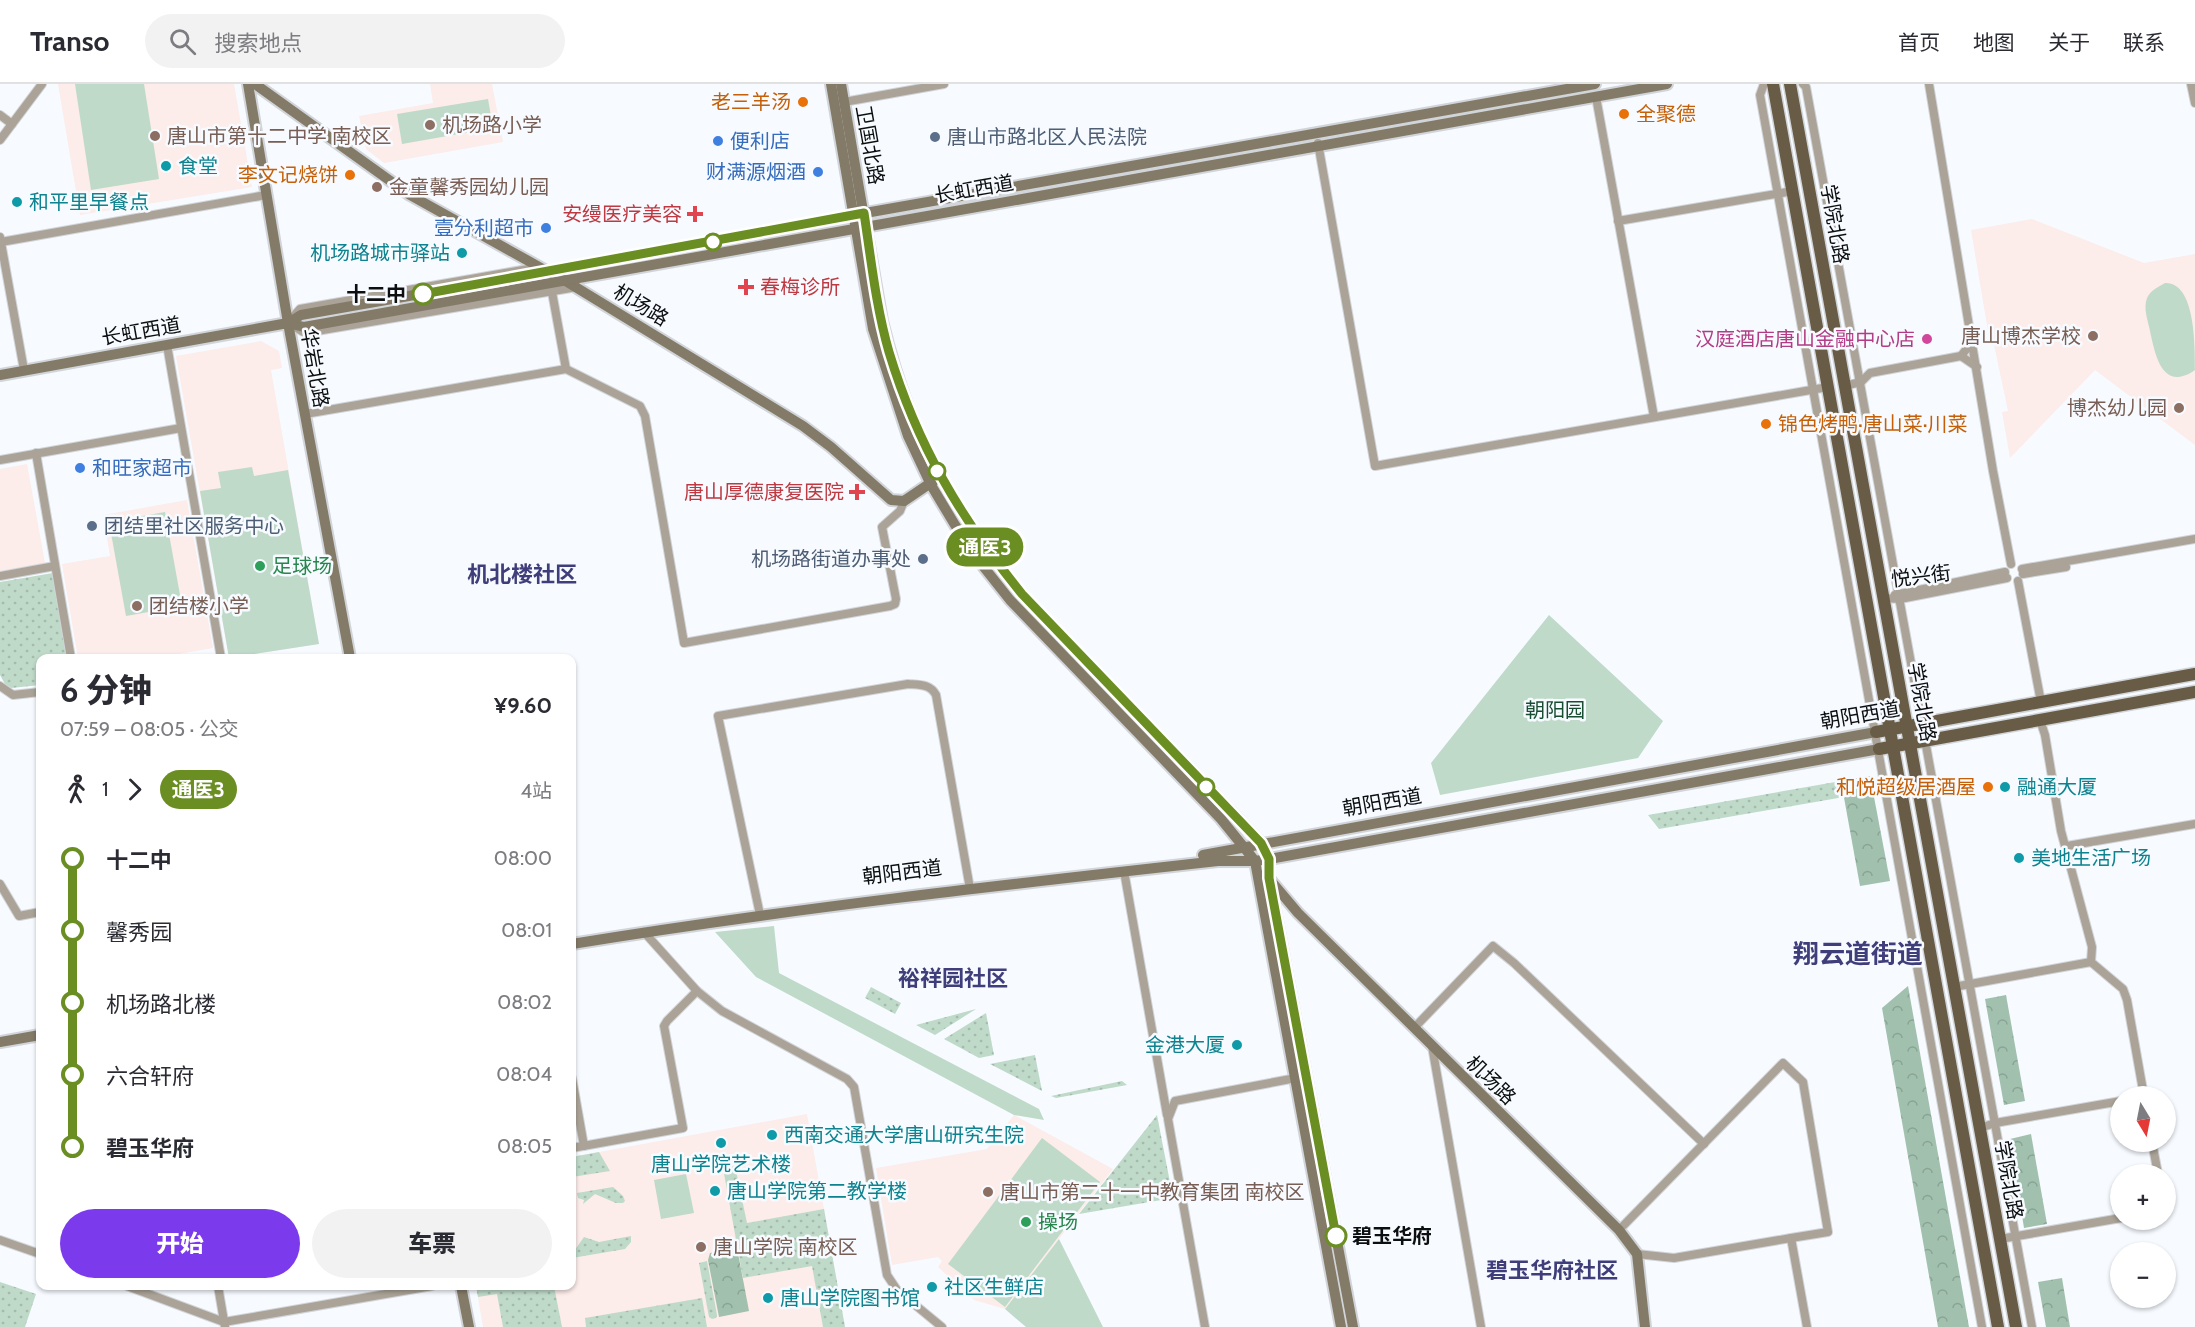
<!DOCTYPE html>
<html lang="zh">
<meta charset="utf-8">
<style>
body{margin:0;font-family:Cabin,"Noto Sans SC",sans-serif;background:#f2f2f3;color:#2b2b33;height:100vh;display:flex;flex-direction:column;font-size:22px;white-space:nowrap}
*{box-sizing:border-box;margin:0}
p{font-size:20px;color:#7c7c81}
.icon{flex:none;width:33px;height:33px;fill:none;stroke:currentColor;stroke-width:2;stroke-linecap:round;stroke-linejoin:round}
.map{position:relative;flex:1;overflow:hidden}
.details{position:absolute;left:36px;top:570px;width:540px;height:636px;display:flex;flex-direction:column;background:#fff;border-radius:12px;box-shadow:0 2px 4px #0004}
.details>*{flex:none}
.badge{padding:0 12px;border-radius:20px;font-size:21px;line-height:39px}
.needle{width:39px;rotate:170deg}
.controls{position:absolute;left:2110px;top:1002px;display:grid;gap:12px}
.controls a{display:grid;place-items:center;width:66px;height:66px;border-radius:50%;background:#fff;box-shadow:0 2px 4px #0004;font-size:30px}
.map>.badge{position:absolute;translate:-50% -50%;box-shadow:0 0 0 3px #fff}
.legs{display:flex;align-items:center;gap:9px;height:66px;padding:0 24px;font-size:20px}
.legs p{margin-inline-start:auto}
.overview{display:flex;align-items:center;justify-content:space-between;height:102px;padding:0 24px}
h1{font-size:33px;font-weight:800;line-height:45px}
.button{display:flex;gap:12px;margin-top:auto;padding:12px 24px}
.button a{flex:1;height:69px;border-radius:36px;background:#7c3aed;color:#fff;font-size:24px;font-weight:800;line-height:69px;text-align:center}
.button a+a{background:#f2f2f3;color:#2b2b33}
ul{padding:0 24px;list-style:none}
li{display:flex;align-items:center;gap:21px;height:72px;font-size:22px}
li i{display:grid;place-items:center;width:9px;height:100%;margin:0 8px;background:currentColor}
li i::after{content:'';width:15px;height:15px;margin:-8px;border:4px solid;border-radius:50%;background:#fff}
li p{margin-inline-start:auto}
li:first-child i{background:linear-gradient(#0000 50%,currentColor 0)}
li:last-child i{background:linear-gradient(currentColor 50%,#0000 0)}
header{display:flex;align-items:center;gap:36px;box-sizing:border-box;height:84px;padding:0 30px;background:#fff;border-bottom:2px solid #e1e1e2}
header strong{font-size:28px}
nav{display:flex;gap:33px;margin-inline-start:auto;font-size:21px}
.search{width:420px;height:54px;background:#f2f2f3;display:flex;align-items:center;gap:15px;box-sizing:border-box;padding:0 21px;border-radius:33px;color:#7c7c81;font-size:22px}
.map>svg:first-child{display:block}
</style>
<header>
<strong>Transo</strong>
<div class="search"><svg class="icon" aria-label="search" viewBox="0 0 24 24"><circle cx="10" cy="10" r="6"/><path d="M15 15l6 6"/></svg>搜索地点</div>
<nav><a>首页</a><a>地图</a><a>关于</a><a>联系</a></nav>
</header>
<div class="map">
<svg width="2195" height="1243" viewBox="0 0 2195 1243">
<defs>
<pattern id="grass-dots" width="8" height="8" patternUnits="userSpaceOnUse" patternTransform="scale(1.5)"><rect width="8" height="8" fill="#bfdac9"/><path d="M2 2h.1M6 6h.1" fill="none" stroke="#a3baac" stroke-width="1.8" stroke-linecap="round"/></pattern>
<pattern id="forest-crowns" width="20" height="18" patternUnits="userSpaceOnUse" patternTransform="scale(1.5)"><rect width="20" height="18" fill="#a1c0ad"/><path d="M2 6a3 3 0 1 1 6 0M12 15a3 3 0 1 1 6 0" fill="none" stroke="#89a494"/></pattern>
</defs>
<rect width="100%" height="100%" fill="#f7fbff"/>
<!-- education -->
<g fill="#fcecea">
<path d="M 58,0 L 234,0 L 252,103 L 80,131 Z"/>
<path d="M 430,0 L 492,0 L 503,58 L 384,79 L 366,65 L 359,32 L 433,19 Z"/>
<path d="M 2032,135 L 2144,179 L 2195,170 L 2195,361 L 2095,286 L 2010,374 L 2002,328 L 2008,327 L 1993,256 L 1988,247 L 1971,146 Z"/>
<path d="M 261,257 L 279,267 L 282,284 L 271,286 L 319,560 L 229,574 L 176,272 Z"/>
<path d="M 27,380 L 45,479 L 0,487 L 0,385 Z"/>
<path d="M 187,416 L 213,564 L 155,574 L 78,574 L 62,480 L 110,472 L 103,431 Z"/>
<path d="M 807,1030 L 845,1243 L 483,1243 L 476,1202 L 572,1202 L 572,1073 Z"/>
<path d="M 1014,1031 L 1113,1085 L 1005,1225 L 974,1216 L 938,1183 L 942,1177 L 938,1173 L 892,1181 L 876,1084 L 987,1065 Z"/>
</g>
<!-- grass -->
<g fill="url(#grass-dots)">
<path d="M 53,489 L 68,574 L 40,574 L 40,601 L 11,604 L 5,600 L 0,591 L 0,498 Z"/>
<path d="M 1841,697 L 1844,713 L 1659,745 L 1648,731 Z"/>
<path d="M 871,903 L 901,919 L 895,930 L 865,914 Z"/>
<path d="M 976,925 L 935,951 L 916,941 Z"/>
<path d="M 986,929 L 994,971 L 979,974 L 944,955 Z"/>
<path d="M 1035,971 L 1042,1007 L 990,980 Z"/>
<path d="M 1122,997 L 1127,1001 L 1056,1014 L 1051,1012 Z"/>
<path d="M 1157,1031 L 1173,1114 L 1079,1130 Z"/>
<path d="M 599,1068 L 610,1087 L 572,1093 L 572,1073 Z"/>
<path d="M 735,1082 L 747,1139 L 824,1125 L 845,1243 L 823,1243 L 812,1182 L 743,1194 L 723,1084 Z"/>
<path d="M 613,1103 L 623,1112 L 625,1117 L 623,1119 L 616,1119 L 595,1110 L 583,1120 L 584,1116 L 578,1114 L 577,1109 Z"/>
<path d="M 631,1152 L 631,1158 L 625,1165 L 572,1174 L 572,1170 L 584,1153 L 599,1158 Z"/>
<path d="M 707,1177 L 717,1231 L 716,1234 L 712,1235 L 709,1233 L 699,1179 Z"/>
<path d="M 0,1198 L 36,1210 L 25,1243 L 0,1243 Z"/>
<path d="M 476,1202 L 554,1202 L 562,1243 L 503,1243 L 497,1210 L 478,1213 Z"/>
<path d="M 702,1214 L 707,1243 L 586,1243 L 585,1234 Z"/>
</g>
<!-- forest -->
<g fill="url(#forest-crowns)">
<path d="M 1870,692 L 1890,797 L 1860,802 L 1841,697 Z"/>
<path d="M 1908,902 L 1969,1243 L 1938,1243 L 1882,924 Z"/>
<path d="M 2006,911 L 2025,1017 L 2004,1021 L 1985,915 Z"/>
<path d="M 2031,1050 L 2047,1140 L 2024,1144 L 2010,1055 Z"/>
<path d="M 737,1164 L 749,1227 L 719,1233 L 708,1176 L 710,1169 Z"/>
<path d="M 2062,1194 L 2070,1243 L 2046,1243 L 2038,1198 Z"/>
</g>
<!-- park -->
<g fill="#bfdac9">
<path d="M 75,0 L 144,0 L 159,95 L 91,106 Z"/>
<path d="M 488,15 L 493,44 L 402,60 L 397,30 Z"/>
<path d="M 2165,199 C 2195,198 2195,259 2195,286 C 2162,309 2155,270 2150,247 C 2148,237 2143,224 2147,214 C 2151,206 2158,203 2165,199 Z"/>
<path d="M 252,383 L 254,392 L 288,386 L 319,560 L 229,574 L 200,407 L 221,404 L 218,388 Z"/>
<path d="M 165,428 L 182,522 L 126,532 L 109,438 Z"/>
<path d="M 1549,531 L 1663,637 L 1638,674 L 1440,711 L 1431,679 Z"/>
<path d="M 774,842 L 779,889 L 1039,1025 L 1044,1036 L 1014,1031 L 756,893 L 715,848 Z"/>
<path d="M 1042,1054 L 1100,1098 L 1005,1223 L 948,1180 Z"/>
<path d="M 686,1090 L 694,1129 L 661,1135 L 654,1096 Z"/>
<path d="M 1059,1155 L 1103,1243 L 1026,1243 L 1005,1225 Z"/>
</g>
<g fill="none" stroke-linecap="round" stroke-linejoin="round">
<!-- street casing -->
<g stroke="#d1d5d9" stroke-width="10">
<g id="street">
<path d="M 1764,0 L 1760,11 L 1982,1243"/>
<path d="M 1803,0 L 1806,3 L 2032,1243"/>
<path d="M 1929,0 L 1993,387 L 2011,480"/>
<path d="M 2191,0 L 2195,19"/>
<path d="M 1596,13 L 1654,333"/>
<path d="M 844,18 L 944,0"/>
<path d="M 0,31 L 12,40"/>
<path d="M 0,56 L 42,0"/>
<path d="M 1318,59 L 1375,382 L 1828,303"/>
<path d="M 1618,137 L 1793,107"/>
<path d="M 0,153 L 24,286"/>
<path d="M 1,158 L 266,111"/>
<path d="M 552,208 L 566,285"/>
<path d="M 293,233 L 300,225 L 539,183"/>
<path d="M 295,243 L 305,249 L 577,203"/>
<path d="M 1972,258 L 1961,272 L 1977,283"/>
<path d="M 167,261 L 221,574"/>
<path d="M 1844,302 L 1861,298 L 1870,289 L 1961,272"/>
<path d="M 305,330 L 566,285 L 640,322 L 645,332 L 684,559 L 890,522 L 895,520 L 896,515 L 882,443 L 900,427 L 904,417"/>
<path d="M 36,369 L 71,574"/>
<path d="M 0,376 L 181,344"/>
<path d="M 2022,485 L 2195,455"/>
<path d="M 2023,490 L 2066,483"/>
<path d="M 0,492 L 55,482"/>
<path d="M 2018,497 L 2041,618"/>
<path d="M 1895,511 L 2005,488"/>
<path d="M 1884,514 L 1900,515 L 2007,494"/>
<path d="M 0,602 L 13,611 L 40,608"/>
<path d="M 2040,636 L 2045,651 L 2061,747 L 2092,863 L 2091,878 L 2123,905 L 2127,916 L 2144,1012"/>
<path d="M 2067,762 L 2195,740"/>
<path d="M 1124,787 L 1167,1031"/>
<path d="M 0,800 L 19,832 L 40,828"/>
<path d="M 759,826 L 718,632 L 908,600 C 920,601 930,600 936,611 L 969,799"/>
<path d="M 644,848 L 697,907 L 722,927 L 847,995 L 854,1003 L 887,1191 L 897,1206 L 942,1243"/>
<path d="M 1954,903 L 2091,878"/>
<path d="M 1414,944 L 1493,862 L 1514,879 L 1704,1060"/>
<path d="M 1432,962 L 1481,1243"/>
<path d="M 572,994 L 584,1062"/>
<path d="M 1980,1044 L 1995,1039 L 2121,1017"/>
<path d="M 2152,1058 L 2158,1090"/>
<path d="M 572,1064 L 683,1044 L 664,942 L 667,937 L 697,907"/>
<path d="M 1619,1146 L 1783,979 L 1803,998 L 1828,1148 L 1791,1154"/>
<path d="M 2000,1155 L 2121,1134"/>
<path d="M 0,1156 L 40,1170"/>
<path d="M 1637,1170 L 1674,1174 L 1791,1154 L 1807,1243"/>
<path d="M 127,1202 L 224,1238 L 432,1202"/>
<path d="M 218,1202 L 225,1243"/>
<path d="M 1205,1243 L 1168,1035 L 1175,1017 L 1296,994"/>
</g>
</g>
<!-- secondary casing -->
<g stroke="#d1d5d9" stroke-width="14">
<g id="secondary">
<path d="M 248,0 L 288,239 L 350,574"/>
<path d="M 255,0 L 410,111 L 550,189"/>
<path d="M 831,0 L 873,245 L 908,352 L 931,401 L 955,441 L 979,477 L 1010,516 L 1221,735 L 1255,777 L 1341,1243"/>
<path d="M 841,0 L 882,237 C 895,290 913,345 940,393 C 963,434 992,473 1021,510 L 1261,759 L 1269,775 L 1269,794 L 1353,1243"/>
<path d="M 564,196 L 803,342 L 831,363 L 891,416 L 904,417 L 935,396"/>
<path d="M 288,239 L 304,243 L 1667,0"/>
<path d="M 0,291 L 288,239 L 301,231 L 687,163 L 854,131 L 1595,0"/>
<path d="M 1203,771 L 1876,648"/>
<path d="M 1271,797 L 1298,829 L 1619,1146 L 1637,1170 L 1645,1243"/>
<path d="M 572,860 C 786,825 1002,801 1218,777 L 1255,777 L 1269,775 L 1879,665"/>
<path d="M 0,958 L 40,951"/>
<path d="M 461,1202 L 469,1243"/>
</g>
</g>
<!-- primary casing -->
<g stroke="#d1d5d9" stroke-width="15">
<g id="primary">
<path d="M 1773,0 L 1998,1243"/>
<path d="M 1790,0 L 2016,1243"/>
<path d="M 1876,648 L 2195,590"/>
<path d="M 1879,665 L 2195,608"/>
</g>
</g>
<!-- street -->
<use href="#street" stroke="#aba397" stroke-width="8"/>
<!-- secondary -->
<use href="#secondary" stroke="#847a68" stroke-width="10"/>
<!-- primary -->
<use href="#primary" stroke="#695c47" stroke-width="12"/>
</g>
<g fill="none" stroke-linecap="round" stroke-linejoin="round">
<!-- line-1 casing -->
<g stroke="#fff" stroke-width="14">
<path id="line-1" d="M 423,210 L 864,129 C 871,175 876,223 889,268 C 917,361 961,435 1022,510 L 1261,759 L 1269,775 L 1269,794 L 1336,1152"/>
</g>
<!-- line-1 -->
<use href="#line-1" stroke="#6b8e23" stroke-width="9"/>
</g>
<!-- markers -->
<g fill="#e8710a" stroke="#f7fbff" stroke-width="2">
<circle cx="803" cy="18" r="6"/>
<circle cx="1624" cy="30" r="6"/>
<circle cx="350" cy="91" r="6"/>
<circle cx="1766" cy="340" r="6"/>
<circle cx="1988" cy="703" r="6"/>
</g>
<g fill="#8d6e63" stroke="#f7fbff" stroke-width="2">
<circle cx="430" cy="41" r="6"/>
<circle cx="155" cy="52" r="6"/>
<circle cx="377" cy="103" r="6"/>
<circle cx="2093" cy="252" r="6"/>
<circle cx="2179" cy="324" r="6"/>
<circle cx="137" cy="522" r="6"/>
<circle cx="988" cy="1108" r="6"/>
<circle cx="701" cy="1163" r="6"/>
</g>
<g fill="#5c6f8a" stroke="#f7fbff" stroke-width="2">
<circle cx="935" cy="53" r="6"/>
<circle cx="92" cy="442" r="6"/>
<circle cx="923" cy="475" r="6"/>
</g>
<g fill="#3f7fe0" stroke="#f7fbff" stroke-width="2">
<circle cx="718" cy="57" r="6"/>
<circle cx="818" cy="88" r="6"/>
<circle cx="546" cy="144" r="6"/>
<circle cx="80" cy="384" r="6"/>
</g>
<g fill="#0f9aa8" stroke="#f7fbff" stroke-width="2">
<circle cx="166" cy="82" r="6"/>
<circle cx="17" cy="118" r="6"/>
<circle cx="462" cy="169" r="6"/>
<circle cx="2005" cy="703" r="6"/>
<circle cx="2019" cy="774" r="6"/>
<circle cx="1237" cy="961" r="6"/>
<circle cx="772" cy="1051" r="6"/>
<circle cx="721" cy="1059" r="6"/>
<circle cx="715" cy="1107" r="6"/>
<circle cx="932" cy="1203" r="6"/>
<circle cx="768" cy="1214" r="6"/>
</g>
<g fill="#e0444e" stroke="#f7fbff" stroke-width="2">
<path d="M692 121h6v6h6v6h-6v6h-6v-6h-6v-6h6z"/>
<path d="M743 194h6v6h6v6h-6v6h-6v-6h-6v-6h6z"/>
<path d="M854 399h6v6h6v6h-6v6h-6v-6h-6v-6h6z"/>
</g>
<g fill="#fff" stroke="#6b8e23" stroke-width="3">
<circle cx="713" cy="158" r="8"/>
<circle cx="423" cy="210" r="10"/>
<circle cx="937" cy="387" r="8"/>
<circle cx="1206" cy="703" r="8"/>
<circle cx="1336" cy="1152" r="10"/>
</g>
<circle fill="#d1479c" stroke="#f7fbff" stroke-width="2" cx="1927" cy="255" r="6"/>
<g fill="#2e9e5b" stroke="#f7fbff" stroke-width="2">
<circle cx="260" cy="482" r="6"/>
<circle cx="1026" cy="1138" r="6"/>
</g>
<g text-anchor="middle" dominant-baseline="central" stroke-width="5" stroke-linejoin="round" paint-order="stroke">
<!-- food labels -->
<g font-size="20" fill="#c56008" stroke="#f7fbff" text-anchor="end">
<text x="791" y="18">老三羊汤</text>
<text x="1636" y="30" text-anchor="start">全聚德</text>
<text x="338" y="91">李文记烧饼</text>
<text x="1778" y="340" text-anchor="start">锦色烤鸭·唐山菜·川菜</text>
<text x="1976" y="703">和悦超级居酒屋</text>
</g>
<!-- education labels -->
<g font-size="20" fill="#785e54" stroke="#f7fbff" text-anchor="start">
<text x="442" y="41">机场路小学</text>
<text x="167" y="52">唐山市第十二中学 南校区</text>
<text x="389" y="103">金童馨秀园幼儿园</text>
<text x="2081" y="252" text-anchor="end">唐山博杰学校</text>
<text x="2167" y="324" text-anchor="end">博杰幼儿园</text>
<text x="149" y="522">团结楼小学</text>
<text x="1000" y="1108">唐山市第二十一中教育集团 南校区</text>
<text x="713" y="1163">唐山学院 南校区</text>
</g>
<!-- service labels -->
<g font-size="20" fill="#4e5e75" stroke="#f7fbff" text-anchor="start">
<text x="947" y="53">唐山市路北区人民法院</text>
<text x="104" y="442">团结里社区服务中心</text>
<text x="911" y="475" text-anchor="end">机场路街道办事处</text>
</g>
<!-- shop labels -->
<g font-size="20" fill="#366cbe" stroke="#f7fbff" text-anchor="start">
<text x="730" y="57">便利店</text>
<text x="806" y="88" text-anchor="end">财满源烟酒</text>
<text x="534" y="144" text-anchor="end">壹分利超市</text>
<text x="92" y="384">和旺家超市</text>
</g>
<!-- street labels -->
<g font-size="20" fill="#0c0e10" stroke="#f7fbff">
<text transform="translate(870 61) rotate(80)">卫国北路</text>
<text transform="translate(974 105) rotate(-10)">长虹西道</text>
<text transform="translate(1835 140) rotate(80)">学院北路</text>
<text transform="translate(641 221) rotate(31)">机场路</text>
<text transform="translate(141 247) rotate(-10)">长虹西道</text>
<text transform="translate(315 284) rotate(80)">华岩北路</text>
<text transform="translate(1921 492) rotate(-7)">悦兴街</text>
<text transform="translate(1922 618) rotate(80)">学院北路</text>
<text transform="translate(1860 631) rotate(-10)">朝阳西道</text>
<text transform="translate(1382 718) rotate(-10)">朝阳西道</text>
<text transform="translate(902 788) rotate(-7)">朝阳西道</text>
<text transform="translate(1491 996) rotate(44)">机场路</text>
<text transform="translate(2009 1096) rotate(80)">学院北路</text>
</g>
<!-- culture labels -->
<g font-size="20" fill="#0d838f" stroke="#f7fbff" text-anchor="start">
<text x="178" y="82">食堂</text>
<text x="29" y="118">和平里早餐点</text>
<text x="450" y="169" text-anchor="end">机场路城市驿站</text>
<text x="2017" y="703">融通大厦</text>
<text x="2031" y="774">美地生活广场</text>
<text x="1225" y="961" text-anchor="end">金港大厦</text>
<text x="784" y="1051">西南交通大学唐山研究生院</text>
<text x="721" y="1080" text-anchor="middle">唐山学院艺术楼</text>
<text x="727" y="1107">唐山学院第二教学楼</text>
<text x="944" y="1203">社区生鲜店</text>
<text x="780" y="1214">唐山学院图书馆</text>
</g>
<!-- health labels -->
<g font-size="20" fill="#be3a42" stroke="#f7fbff" text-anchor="end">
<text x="682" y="130">安缦医疗美容</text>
<text x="760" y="203" text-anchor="start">春梅诊所</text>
<text x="844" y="408">唐山厚德康复医院</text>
</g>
<!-- stop labels -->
<g font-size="20" font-weight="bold" fill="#0c0e10" stroke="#f7fbff" text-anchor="end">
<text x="406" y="210">十二中</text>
<text x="1352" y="1152" text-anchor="start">碧玉华府</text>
</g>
<!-- hotel labels -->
<g font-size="20" fill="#b23c85" stroke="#f7fbff" text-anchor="end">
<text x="1915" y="255">汉庭酒店唐山金融中心店</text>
</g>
<!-- leisure labels -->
<g font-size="20" fill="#27864d" stroke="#f7fbff" text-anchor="start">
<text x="272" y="482">足球场</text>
<text x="1038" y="1138">操场</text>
</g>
<!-- park labels -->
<g font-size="20" fill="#194d32" stroke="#f7fbff">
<text x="1555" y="626">朝阳园</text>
</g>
<!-- quarter labels -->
<g font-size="22" font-weight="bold" fill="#3f3d7a" stroke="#f7fbff">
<text x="522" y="490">机北楼社区</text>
<text x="953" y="894">裕祥园社区</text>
<text x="1552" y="1186">碧玉华府社区</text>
</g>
<!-- district labels -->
<g font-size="26" font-weight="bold" fill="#3f3d7a" stroke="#f7fbff">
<text x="1858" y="870">翔云道街道</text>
</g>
</g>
</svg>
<div class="controls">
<a><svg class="needle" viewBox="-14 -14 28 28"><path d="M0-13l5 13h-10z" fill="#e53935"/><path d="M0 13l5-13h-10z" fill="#7c7c81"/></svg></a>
<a>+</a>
<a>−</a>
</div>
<b class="badge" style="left:985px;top:463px;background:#6b8e23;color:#fff">通医3</b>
<section class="details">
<div class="overview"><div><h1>6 分钟</h1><p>07:59 – 08:05 · 公交</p></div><b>¥9.60</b></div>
<div class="legs"><svg class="icon" aria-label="walk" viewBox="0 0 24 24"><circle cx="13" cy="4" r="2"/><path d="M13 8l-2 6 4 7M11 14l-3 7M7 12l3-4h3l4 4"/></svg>1<svg class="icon" aria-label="forward" viewBox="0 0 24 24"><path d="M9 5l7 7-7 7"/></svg><b class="badge" style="background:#6b8e23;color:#fff">通医3</b><p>4站</p></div>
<ul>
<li><i style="color:#6b8e23"></i><b>十二中</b><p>08:00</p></li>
<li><i style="color:#6b8e23"></i><span>馨秀园</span><p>08:01</p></li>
<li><i style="color:#6b8e23"></i><span>机场路北楼</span><p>08:02</p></li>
<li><i style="color:#6b8e23"></i><span>六合轩府</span><p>08:04</p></li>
<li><i style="color:#6b8e23"></i><b>碧玉华府</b><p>08:05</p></li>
</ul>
<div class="button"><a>开始</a><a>车票</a></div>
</section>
</div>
